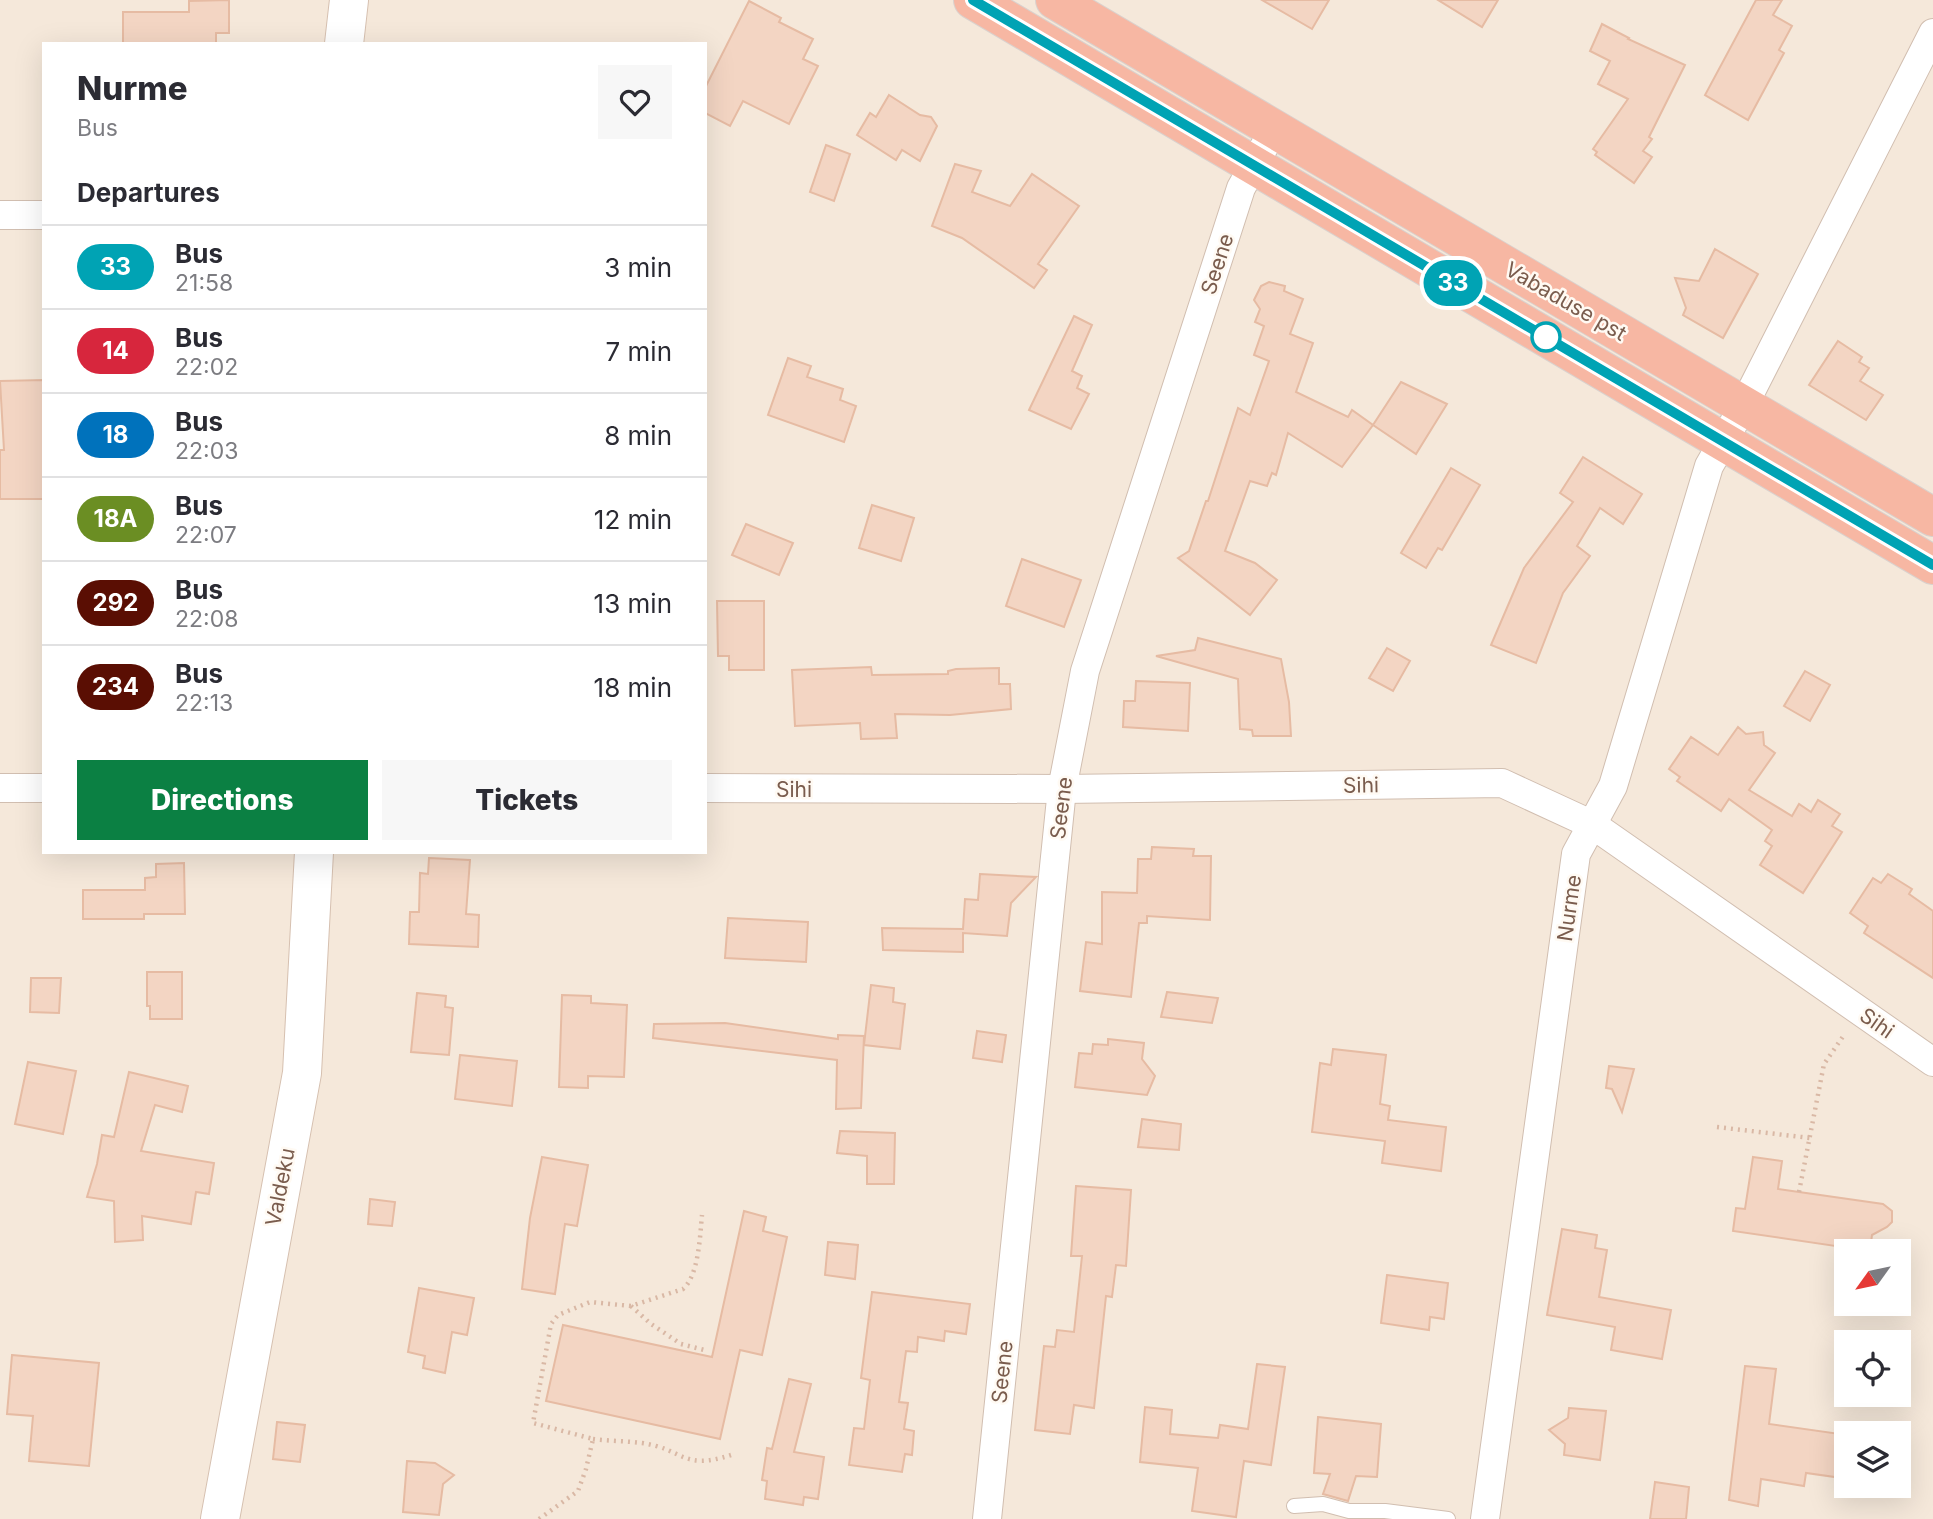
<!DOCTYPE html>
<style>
body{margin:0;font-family:Inter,sans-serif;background:#f7f7f7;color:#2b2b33;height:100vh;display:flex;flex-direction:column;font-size:26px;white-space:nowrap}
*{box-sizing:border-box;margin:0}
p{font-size:23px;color:#7c7c81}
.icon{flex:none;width:38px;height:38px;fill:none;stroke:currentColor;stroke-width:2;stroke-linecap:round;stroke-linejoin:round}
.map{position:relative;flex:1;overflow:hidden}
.drawer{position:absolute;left:42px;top:42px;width:665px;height:812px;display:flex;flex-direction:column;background:#fff;border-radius:0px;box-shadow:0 7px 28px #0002}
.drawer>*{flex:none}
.badge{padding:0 14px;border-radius:23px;font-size:24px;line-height:46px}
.needle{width:46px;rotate:237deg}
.fabs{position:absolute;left:1834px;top:1239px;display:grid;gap:14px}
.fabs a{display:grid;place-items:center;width:77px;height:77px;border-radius:0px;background:#fff;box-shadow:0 7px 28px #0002;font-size:35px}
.map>.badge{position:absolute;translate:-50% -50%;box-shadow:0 0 0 4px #fff}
h2{padding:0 35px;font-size:26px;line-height:63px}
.round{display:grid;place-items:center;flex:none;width:74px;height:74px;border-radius:0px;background:#f7f7f7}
.head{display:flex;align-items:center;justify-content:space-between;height:119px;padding:0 35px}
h1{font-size:33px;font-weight:800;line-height:52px}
.cta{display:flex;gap:14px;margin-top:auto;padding:14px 35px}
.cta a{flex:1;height:80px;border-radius:0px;background:#0b8043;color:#fff;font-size:28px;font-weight:800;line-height:80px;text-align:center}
.cta a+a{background:#f7f7f7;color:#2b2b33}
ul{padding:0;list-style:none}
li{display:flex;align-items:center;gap:21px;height:84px;padding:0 35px;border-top:2px solid #e1e1e2}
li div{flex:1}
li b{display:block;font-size:26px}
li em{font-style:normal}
li .badge{min-width:77px;font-weight:700;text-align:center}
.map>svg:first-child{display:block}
</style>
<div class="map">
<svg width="1933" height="1519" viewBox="0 0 1933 1519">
<rect width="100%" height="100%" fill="#fdf6ec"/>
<!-- residential -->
<path fill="#f5e8da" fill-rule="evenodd" d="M 0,0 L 1933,0 L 1933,1519 L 0,1519 ZM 44,44 L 705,44 L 705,852 L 44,852 ZM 1846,1251 L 1899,1251 L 1899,1304 L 1846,1304 ZM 1846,1342 L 1899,1342 L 1899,1395 L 1846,1395 ZM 1846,1433 L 1899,1433 L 1899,1486 L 1846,1486 Z"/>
<!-- building -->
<g fill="#f3d5c3" stroke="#e6bba3" stroke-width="2">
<path d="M 229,0 L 229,33 L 216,33 L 216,44 L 123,44 L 123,12 L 189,12 L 189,1 Z"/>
<path d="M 1262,0 L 1329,0 L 1312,29 Z"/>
<path d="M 1438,0 L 1498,0 L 1482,27 Z"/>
<path d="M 1756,0 L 1782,0 L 1773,15 L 1792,26 L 1779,50 L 1784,53 L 1748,120 L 1705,95 Z"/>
<path d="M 749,1 L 781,18 L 779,22 L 813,39 L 803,59 L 818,66 L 789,124 L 743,101 L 730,126 L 705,113 L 705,88 Z"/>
<path d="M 1602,24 L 1629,38 L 1628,39 L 1685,65 L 1649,137 L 1652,139 L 1643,151 L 1652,157 L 1634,183 L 1595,155 L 1597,152 L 1593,149 L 1628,99 L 1598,84 L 1610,61 L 1590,51 Z"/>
<path d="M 889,95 L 920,115 L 931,117 L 937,126 L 920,161 L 902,150 L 896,160 L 857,135 L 870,113 L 876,117 Z"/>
<path d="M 826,145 L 850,154 L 834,201 L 810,192 Z"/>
<path d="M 955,164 L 981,171 L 972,192 L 1010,206 L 1032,174 L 1079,206 L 1038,264 L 1047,270 L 1034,288 L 962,238 L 932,226 Z"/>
<path d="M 1715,249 L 1758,274 L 1723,338 L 1683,315 L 1686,308 L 1675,278 L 1699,281 Z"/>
<path d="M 1269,282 L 1285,286 L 1284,291 L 1303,299 L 1290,334 L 1313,343 L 1296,392 L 1348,417 L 1352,410 L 1373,425 L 1342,467 L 1288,433 L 1276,475 L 1272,473 L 1267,486 L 1250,481 L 1225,551 L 1255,563 L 1277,580 L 1250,615 L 1178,558 L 1189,551 L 1206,501 L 1208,501 L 1238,408 L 1250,415 L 1269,361 L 1254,355 L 1264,326 L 1255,322 L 1260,309 L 1254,300 L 1261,286 Z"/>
<path d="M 1074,316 L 1092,325 L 1072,371 L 1082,376 L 1077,388 L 1089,394 L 1071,429 L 1029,410 Z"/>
<path d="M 1838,341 L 1862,357 L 1859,362 L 1869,368 L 1860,381 L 1883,395 L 1866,420 L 1809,385 Z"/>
<path d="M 788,358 L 811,366 L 807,377 L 843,389 L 840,400 L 856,406 L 844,442 L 768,415 Z"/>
<path d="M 44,380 L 44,499 L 0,499 L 0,450 L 4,450 L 0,381 Z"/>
<path d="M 1401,382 L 1447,404 L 1416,454 L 1373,425 Z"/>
<path d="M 1583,457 L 1642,494 L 1623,524 L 1600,508 L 1577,546 L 1590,556 L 1563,593 L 1536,663 L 1491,645 L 1524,568 L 1573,502 L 1560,493 Z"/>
<path d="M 1451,468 L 1480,485 L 1442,550 L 1438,548 L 1426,568 L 1401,553 Z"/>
<path d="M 872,505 L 914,518 L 901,561 L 859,548 Z"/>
<path d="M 746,524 L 793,543 L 779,575 L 732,555 Z"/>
<path d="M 1022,559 L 1081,580 L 1064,627 L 1006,606 Z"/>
<path d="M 717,601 L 764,601 L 764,670 L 729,670 L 729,656 L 718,656 Z"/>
<path d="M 1198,638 L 1281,659 L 1289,702 L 1291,736 L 1253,736 L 1252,730 L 1240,729 L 1238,679 L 1156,656 L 1195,650 Z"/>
<path d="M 1387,648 L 1410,661 L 1393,691 L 1369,678 Z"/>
<path d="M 871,667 L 872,675 L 948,674 L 948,671 L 956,669 L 999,668 L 999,684 L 1010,684 L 1011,709 L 950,715 L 895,714 L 897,738 L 861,739 L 860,723 L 795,726 L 792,670 Z"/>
<path d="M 1805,671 L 1830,685 L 1810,721 L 1784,706 Z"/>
<path d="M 1136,681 L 1190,683 L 1188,731 L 1123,727 L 1124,701 L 1135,701 Z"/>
<path d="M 1738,727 L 1746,734 L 1763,732 L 1764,745 L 1775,753 L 1749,790 L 1792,816 L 1799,804 L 1811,812 L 1818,800 L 1840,814 L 1832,826 L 1842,832 L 1803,893 L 1760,865 L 1772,846 L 1765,841 L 1772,830 L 1729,799 L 1721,811 L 1677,781 L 1680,777 L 1669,769 L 1691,737 L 1718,755 Z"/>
<path d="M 1152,847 L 1194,849 L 1193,856 L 1211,856 L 1210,920 L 1147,916 L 1147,923 L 1139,923 L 1131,997 L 1080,991 L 1086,942 L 1102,944 L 1102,892 L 1137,893 L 1138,859 L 1151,859 Z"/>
<path d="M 429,858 L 470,860 L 466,914 L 479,915 L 478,947 L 409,944 L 410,912 L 419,912 L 420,873 L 428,874 Z"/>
<path d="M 184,863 L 185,914 L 144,914 L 144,919 L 83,919 L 83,890 L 145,890 L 145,878 L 156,877 L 156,864 Z"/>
<path d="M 980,874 L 1036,877 L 1011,903 L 1007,936 L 963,933 L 963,952 L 883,950 L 882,928 L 963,929 L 965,899 L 978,900 Z"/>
<path d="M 1888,874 L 1912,889 L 1909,894 L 1933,911 L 1933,978 L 1864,933 L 1868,926 L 1850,913 L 1873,878 L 1881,883 Z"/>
<path d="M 728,918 L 808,922 L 806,962 L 725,958 Z"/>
<path d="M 147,972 L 182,972 L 182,1019 L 150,1019 L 150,1006 L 147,1006 Z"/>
<path d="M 31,978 L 61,978 L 59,1013 L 30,1012 Z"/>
<path d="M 871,985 L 894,988 L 893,1002 L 905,1004 L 900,1049 L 864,1045 Z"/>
<path d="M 1167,992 L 1218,998 L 1212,1023 L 1161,1017 Z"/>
<path d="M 417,993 L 446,996 L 445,1007 L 453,1008 L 449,1055 L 411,1052 Z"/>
<path d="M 562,995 L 591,996 L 591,1003 L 627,1005 L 624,1077 L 588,1076 L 588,1088 L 559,1087 Z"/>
<path d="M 725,1023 L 838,1039 L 838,1035 L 864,1036 L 861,1108 L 836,1109 L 837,1060 L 653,1038 L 654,1024 Z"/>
<path d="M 977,1031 L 1006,1035 L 1002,1062 L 973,1058 Z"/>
<path d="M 1108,1039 L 1144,1043 L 1142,1059 L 1155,1076 L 1147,1095 L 1075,1087 L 1079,1053 L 1092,1054 L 1093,1044 L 1108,1045 Z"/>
<path d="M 1333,1049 L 1386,1055 L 1380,1104 L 1390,1106 L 1388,1120 L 1446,1127 L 1441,1171 L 1382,1163 L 1385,1141 L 1312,1132 L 1320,1063 L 1331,1065 Z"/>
<path d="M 460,1055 L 517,1061 L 512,1106 L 455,1099 Z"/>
<path d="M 28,1062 L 76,1071 L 63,1134 L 15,1124 Z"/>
<path d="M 1609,1066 L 1634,1069 L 1622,1112 L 1612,1089 L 1606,1088 Z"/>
<path d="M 129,1072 L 188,1086 L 182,1112 L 155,1105 L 141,1151 L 214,1163 L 209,1194 L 196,1192 L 191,1224 L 142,1216 L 143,1240 L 115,1242 L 114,1201 L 87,1197 L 97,1164 L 102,1135 L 114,1137 Z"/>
<path d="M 1142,1119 L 1181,1124 L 1179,1150 L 1138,1147 Z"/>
<path d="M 840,1131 L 895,1133 L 894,1184 L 867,1184 L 867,1156 L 837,1153 Z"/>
<path d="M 542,1157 L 588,1165 L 577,1226 L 565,1224 L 555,1294 L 522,1289 L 530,1218 Z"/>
<path d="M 1753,1157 L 1782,1161 L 1778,1189 L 1883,1204 L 1892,1211 L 1892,1222 L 1887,1227 L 1872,1235 L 1870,1251 L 1836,1251 L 1836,1246 L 1733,1231 L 1736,1208 L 1745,1209 Z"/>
<path d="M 1076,1186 L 1131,1190 L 1126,1266 L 1116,1265 L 1112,1297 L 1106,1296 L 1094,1408 L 1074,1405 L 1070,1434 L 1035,1430 L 1044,1346 L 1055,1347 L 1057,1330 L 1074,1332 L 1082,1256 L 1071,1256 Z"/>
<path d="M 370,1199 L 395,1202 L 392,1226 L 368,1224 Z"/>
<path d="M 744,1211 L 766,1217 L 763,1231 L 787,1237 L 762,1355 L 740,1350 L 720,1439 L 546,1401 L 563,1325 L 712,1357 Z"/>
<path d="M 1562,1229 L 1597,1235 L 1595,1248 L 1607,1250 L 1599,1297 L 1671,1310 L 1662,1359 L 1611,1350 L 1615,1327 L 1547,1315 Z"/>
<path d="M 828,1242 L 858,1245 L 855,1279 L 825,1275 Z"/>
<path d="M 1387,1275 L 1448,1283 L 1444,1319 L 1430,1317 L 1429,1330 L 1381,1323 Z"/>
<path d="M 419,1288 L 474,1298 L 467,1335 L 452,1332 L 445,1373 L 423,1368 L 425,1356 L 408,1352 Z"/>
<path d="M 872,1292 L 970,1304 L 966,1334 L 945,1331 L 944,1341 L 918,1337 L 917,1352 L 906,1351 L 899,1402 L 908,1403 L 904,1429 L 914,1431 L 912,1455 L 905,1454 L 902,1472 L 849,1465 L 854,1428 L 864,1429 L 870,1380 L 861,1378 Z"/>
<path d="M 12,1355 L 99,1363 L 89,1466 L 29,1461 L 33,1416 L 7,1414 Z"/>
<path d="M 1257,1364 L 1285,1367 L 1271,1465 L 1244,1461 L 1236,1517 L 1192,1511 L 1198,1468 L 1140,1462 L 1145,1407 L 1172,1410 L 1170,1434 L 1218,1438 L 1220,1425 L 1248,1429 Z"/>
<path d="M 1745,1366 L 1776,1369 L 1769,1424 L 1840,1434 L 1835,1477 L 1806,1473 L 1804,1486 L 1761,1479 L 1758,1506 L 1729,1500 Z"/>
<path d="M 789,1379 L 811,1384 L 794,1452 L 824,1457 L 818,1499 L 804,1497 L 803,1505 L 765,1499 L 767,1481 L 762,1480 L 767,1448 L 772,1449 Z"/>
<path d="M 1569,1408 L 1606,1411 L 1600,1460 L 1564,1455 L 1565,1444 L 1549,1430 L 1568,1418 Z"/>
<path d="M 1318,1417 L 1381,1424 L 1377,1477 L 1356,1476 L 1348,1501 L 1323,1494 L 1330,1474 L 1314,1473 Z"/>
<path d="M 277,1422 L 305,1425 L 300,1462 L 273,1459 Z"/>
<path d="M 407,1461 L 435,1463 L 454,1475 L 443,1484 L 439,1515 L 403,1512 Z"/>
<path d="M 1655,1482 L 1689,1487 L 1686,1519 L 1650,1519 Z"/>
</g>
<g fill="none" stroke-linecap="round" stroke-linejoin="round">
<!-- lane casing -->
<g stroke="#d1beb0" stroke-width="16">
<path id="lane" d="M 1294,1506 L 1323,1504 L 1349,1511 L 1385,1511 L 1448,1519"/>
</g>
<!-- street casing -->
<g stroke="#d1beb0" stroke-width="30">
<g id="street">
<path d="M 0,215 L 44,215"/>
<path d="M 0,788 L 44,788"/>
<path d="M 705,788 L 1062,789 L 1502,783 L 1593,825 L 1933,1062"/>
<path d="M 987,1519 L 1062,789 L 1085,671 L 1241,188 L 1274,129"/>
<path d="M 1485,1519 L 1576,854 L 1613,786 L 1709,466 L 1744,405 L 1933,33"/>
</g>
</g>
<!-- secondary casing -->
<g stroke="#d6c0b0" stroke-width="40">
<g id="secondary">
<path d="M 344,44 L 349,0"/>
<path d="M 220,1519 L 302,1073 L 314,852"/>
</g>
</g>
<!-- highway casing -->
<g stroke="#dad1cd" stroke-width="40">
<g id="highway">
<path d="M 973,0 L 1933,565"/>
<path d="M 1055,0 L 1933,517"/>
</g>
</g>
<!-- path -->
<g stroke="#d9b8a5" stroke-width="4.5" stroke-dasharray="2 5" stroke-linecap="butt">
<path d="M 1717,1127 L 1810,1138"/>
<path d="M 1799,1192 L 1824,1064 L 1844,1035"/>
<path d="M 631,1306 L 651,1324 L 681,1344 L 708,1351"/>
<path d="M 593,1439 C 609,1441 626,1441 642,1443 C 684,1449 682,1471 731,1455"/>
<path d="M 539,1519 L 578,1491 L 586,1469 L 593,1439 L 533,1423 L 551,1324 L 558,1315 L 590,1302 L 631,1306 L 683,1289 C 699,1275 700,1235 702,1215"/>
</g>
<!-- lane -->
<use href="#lane" stroke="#fff" stroke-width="14"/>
<!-- street -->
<use href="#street" stroke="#fff" stroke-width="28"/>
<!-- secondary -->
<use href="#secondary" stroke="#fff" stroke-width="38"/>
<!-- highway -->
<use href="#highway" stroke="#f7b7a3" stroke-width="38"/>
</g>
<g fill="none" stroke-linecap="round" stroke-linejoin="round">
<!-- line casing -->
<g stroke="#fff" stroke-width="16">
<path id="line" d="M 973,0 L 1933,565"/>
</g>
<!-- line -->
<use href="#line" stroke="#00a3b4" stroke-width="10"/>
</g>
<!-- markers -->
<circle fill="#fff" stroke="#00a3b4" stroke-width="3.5" cx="1546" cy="337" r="14"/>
<g text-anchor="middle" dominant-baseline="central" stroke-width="5" stroke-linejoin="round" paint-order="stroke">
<!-- street labels -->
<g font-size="21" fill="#7a5c4d" stroke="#fffaf3">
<text transform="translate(1217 264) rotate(-72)">Seene</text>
<text transform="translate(1566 301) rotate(30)">Vabaduse pst</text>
<text transform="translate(1361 785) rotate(-1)">Sihi</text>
<text x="794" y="789">Sihi</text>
<text transform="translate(1061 808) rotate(-83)">Seene</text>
<text transform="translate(1569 908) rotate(-82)">Nurme</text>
<text transform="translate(1877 1023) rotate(35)">Sihi</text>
<text transform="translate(280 1187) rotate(-79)">Valdeku</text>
<text transform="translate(1002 1372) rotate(-84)">Seene</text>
</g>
</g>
</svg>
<div class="fabs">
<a><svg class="needle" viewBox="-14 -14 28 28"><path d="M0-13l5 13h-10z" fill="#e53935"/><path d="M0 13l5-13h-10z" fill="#7c7c81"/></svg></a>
<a><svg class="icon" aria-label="locate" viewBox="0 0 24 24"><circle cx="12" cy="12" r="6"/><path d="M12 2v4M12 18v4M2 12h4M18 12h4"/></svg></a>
<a><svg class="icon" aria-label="layers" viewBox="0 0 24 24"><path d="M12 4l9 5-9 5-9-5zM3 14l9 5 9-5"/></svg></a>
</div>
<b class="badge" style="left:1453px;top:283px;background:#00a3b4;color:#fff">33</b>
<section class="drawer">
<div class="head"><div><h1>Nurme</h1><p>Bus</p></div><a class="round"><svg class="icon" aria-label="heart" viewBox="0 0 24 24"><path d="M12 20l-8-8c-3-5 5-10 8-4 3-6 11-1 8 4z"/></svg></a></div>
<h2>Departures</h2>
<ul>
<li><span class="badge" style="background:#00a3b4;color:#fff">33</span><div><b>Bus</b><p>21:58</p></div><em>3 min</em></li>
<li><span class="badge" style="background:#d7263d;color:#fff">14</span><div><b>Bus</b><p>22:02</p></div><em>7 min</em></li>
<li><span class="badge" style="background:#0072bc;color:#fff">18</span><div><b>Bus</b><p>22:03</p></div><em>8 min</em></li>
<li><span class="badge" style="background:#6b8e23;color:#fff">18A</span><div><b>Bus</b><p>22:07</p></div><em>12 min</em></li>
<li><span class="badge" style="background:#5a0e03;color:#fff">292</span><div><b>Bus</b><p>22:08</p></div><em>13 min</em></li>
<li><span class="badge" style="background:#5a0e03;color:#fff">234</span><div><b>Bus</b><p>22:13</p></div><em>18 min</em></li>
</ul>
<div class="cta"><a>Directions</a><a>Tickets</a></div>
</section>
</div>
